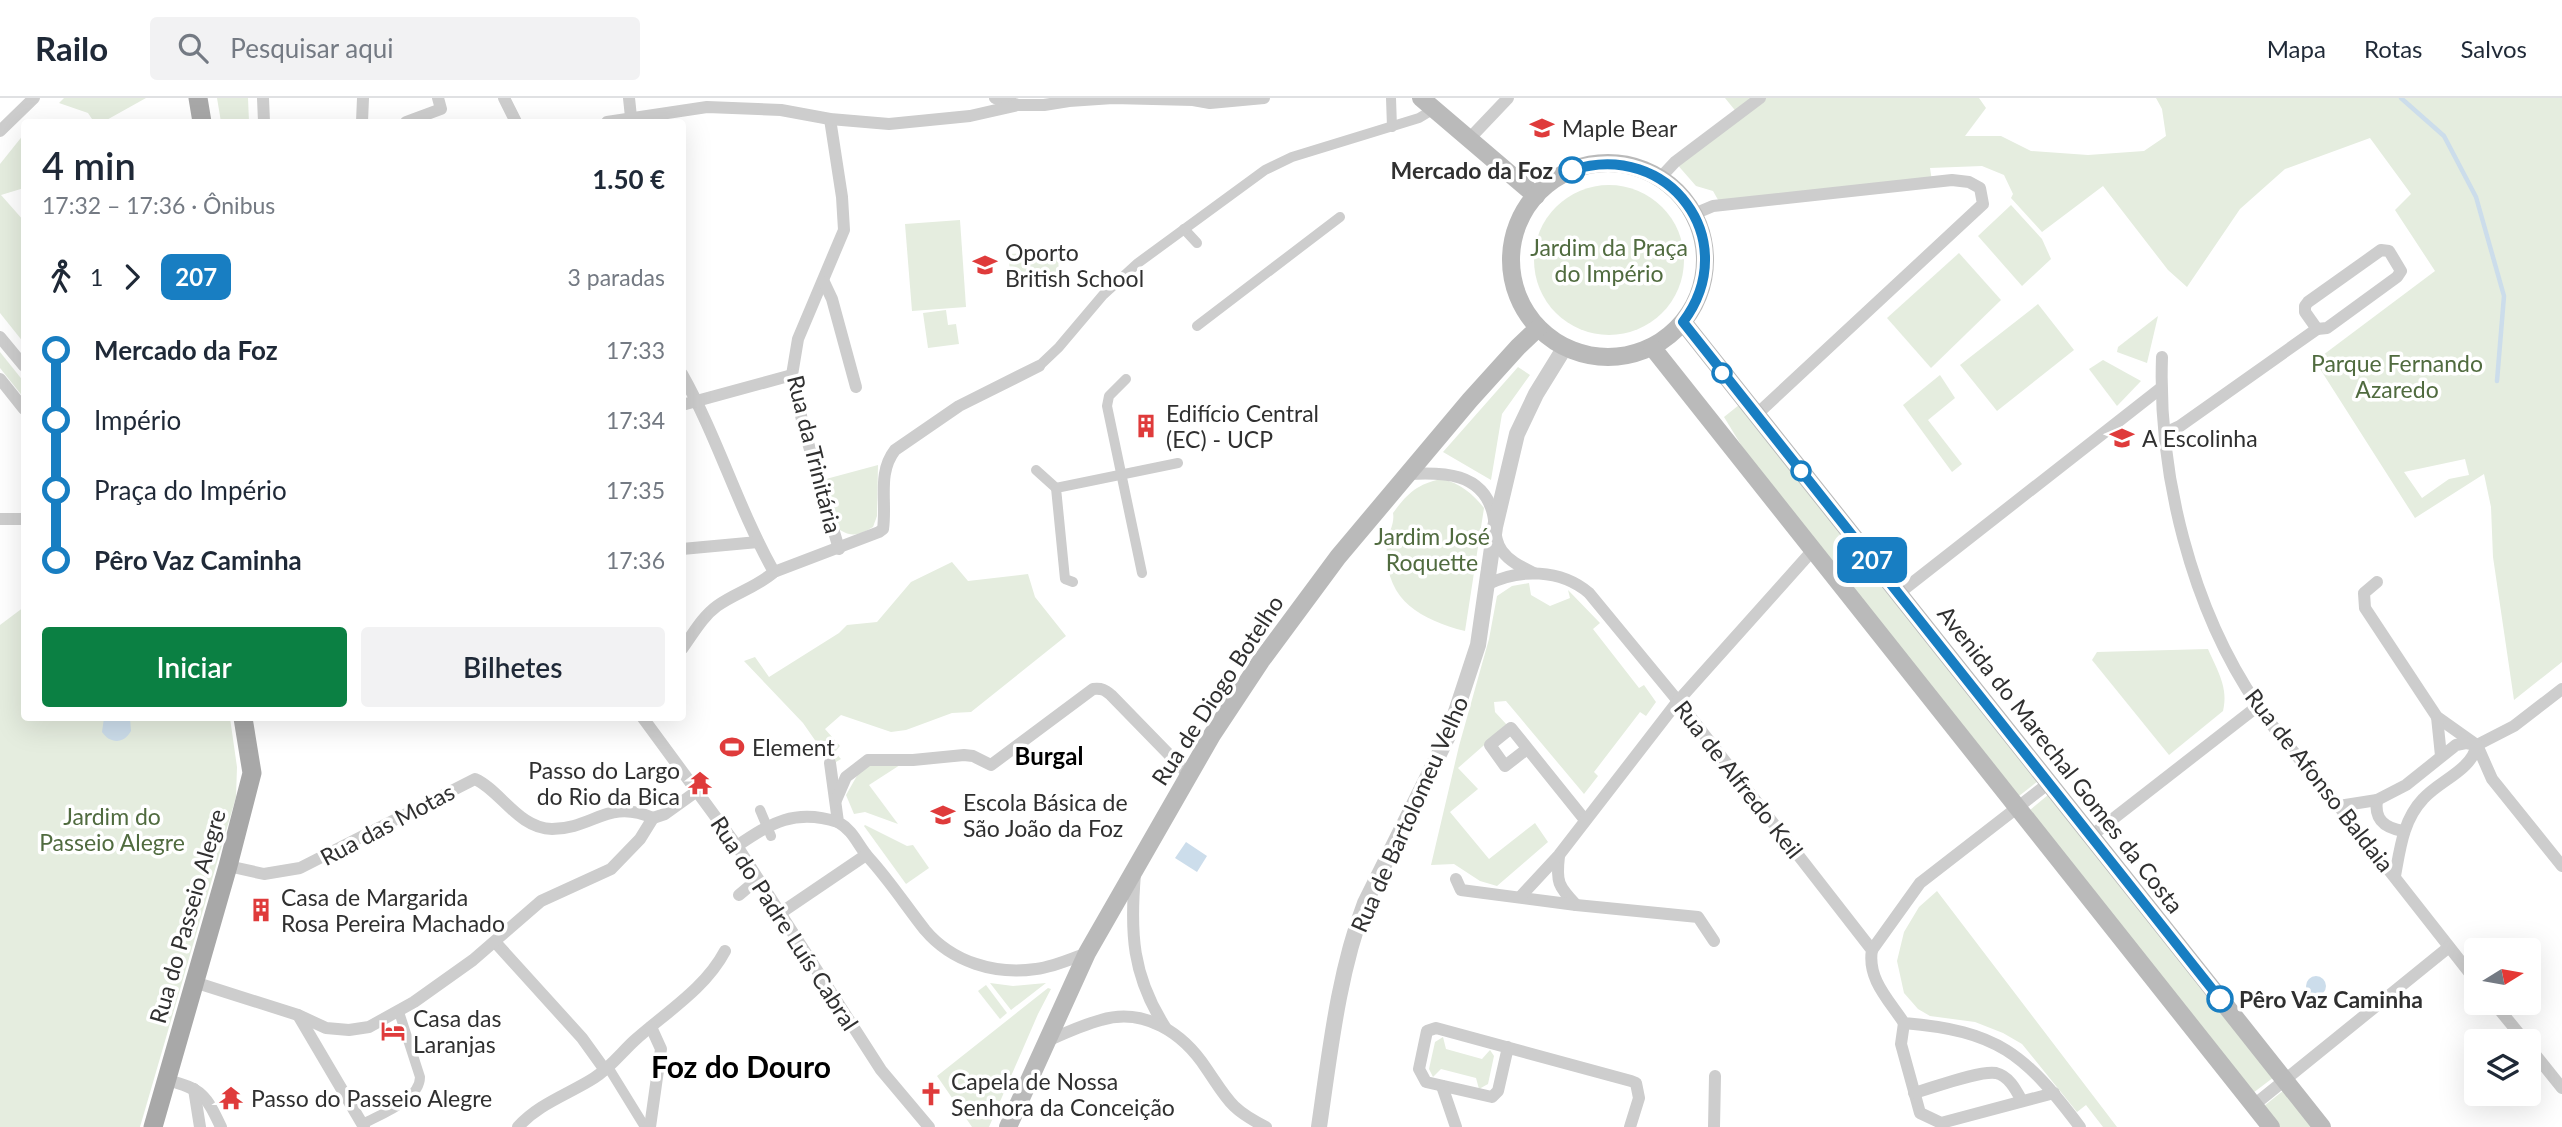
<!DOCTYPE html>
<html lang="pt">
<meta charset="utf-8">
<style>
body{margin:0;font-family:Lato,sans-serif;background:#f2f2f3;color:#1f2937;height:100vh;display:flex;flex-direction:column;font-size:26px;white-space:nowrap}
*{box-sizing:border-box;margin:0}
p{font-size:23px;color:#747a83}
.icon{flex:none;width:38px;height:38px;fill:none;stroke:currentColor;stroke-width:2;stroke-linecap:round;stroke-linejoin:round}
.map{position:relative;flex:1;overflow:hidden}
.panel{position:absolute;left:21px;top:21px;width:665px;height:602px;display:flex;flex-direction:column;background:#fff;border-radius:7px;box-shadow:0 7px 28px #0002}
.panel>*{flex:none}
.badge{padding:0 14px;border-radius:10px;font-size:24px;line-height:46px}
.needle{width:46px;rotate:79deg}
.fabs{position:absolute;left:2464px;top:840px;display:grid;gap:14px}
.fabs a{display:grid;place-items:center;width:77px;height:77px;border-radius:7px;background:#fff;box-shadow:0 7px 28px #0002;font-size:35px}
.map>.badge{position:absolute;translate:-50% -50%;box-shadow:0 0 0 4px #fff}
.legs{display:flex;align-items:center;gap:10px;height:77px;padding:0 21px;font-size:23px}
.legs p{margin-inline-start:auto}
.headline{display:flex;align-items:center;justify-content:space-between;height:119px;padding:0 21px}
h1{font-size:38px;font-weight:600;line-height:52px}
.action{display:flex;gap:14px;margin-top:auto;padding:14px 21px}
.action a{flex:1;height:80px;border-radius:7px;background:#0b8043;color:#fff;font-size:28px;font-weight:600;line-height:80px;text-align:center}
.action a+a{background:#f2f2f3;color:#1f2937}
ul{padding:0 21px;list-style:none}
li{display:flex;align-items:center;gap:24px;height:70px;font-size:26px}
li i{display:grid;place-items:center;width:10px;height:100%;margin:0 9px;background:currentColor}
li i::after{content:'';width:18px;height:18px;margin:-9px;border:5px solid;border-radius:50%;background:#fff}
li p{margin-inline-start:auto}
li:first-child i{background:linear-gradient(#0000 50%,currentColor 0)}
li:last-child i{background:linear-gradient(currentColor 50%,#0000 0)}
header{display:flex;align-items:center;gap:42px;box-sizing:border-box;height:98px;padding:0 35px;background:#fff;border-bottom:2px solid #e0e1e3}
header strong{font-size:33px}
nav{display:flex;gap:38px;margin-inline-start:auto;font-size:24px}
.search{width:490px;height:63px;background:#f2f2f3;display:flex;align-items:center;gap:18px;box-sizing:border-box;padding:0 24px;border-radius:7px;color:#747a83;font-size:26px}
.map>svg:first-child{display:block}
</style>
<header>
<strong>Railo</strong>
<div class="search"><svg class="icon" aria-label="search" viewBox="0 0 24 24"><circle cx="10" cy="10" r="6"/><path d="M15 15l6 6"/></svg>Pesquisar aqui</div>
<nav><a>Mapa</a><a>Rotas</a><a>Salvos</a></nav>
</header>
<div class="map">
<svg width="2562" height="1029" viewBox="0 0 2562 1029">
<rect width="100%" height="100%" fill="#fff"/>
<!-- green -->
<g fill="#e5eddf" fill-rule="evenodd">
<path d="M 64,0 L 146,0 L 103,24 L 94,24 L 88,15 L 59,5 Z"/>
<path d="M 217,0 L 248,0 L 249,24 L 221,24 Z"/>
<path d="M 1725,0 L 1979,0 L 1986,10 L 1965,38 L 2001,38 L 2031,53 L 2088,57 L 2144,53 L 2166,38 L 2162,11 L 2156,0 L 2562,0 L 2562,564 L 2514,602 L 2493,459 L 2491,409 L 2484,376 L 2415,420 L 2315,263 L 2435,173 L 2395,112 L 2411,96 L 2370,40 L 2285,71 L 2240,111 L 2187,189 L 2168,172 L 2103,88 L 2042,134 L 2011,100 L 2013,96 L 2004,77 L 1982,68 L 1930,70 L 1932,83 L 1721,107 L 1713,93 L 1696,88 L 1675,64 L 1738,16 ZM 2465,361 L 2469,377 L 2449,381 L 2422,400 L 2404,374 Z"/>
<path d="M 24,36 L 24,90 L 1,97 L 24,123 L 24,245 L 0,215 L 0,66 Z"/>
<circle cx="1609" cy="162" r="75"/>
<path d="M 2011,107 L 2042,141 L 2051,161 L 2022,188 L 1978,138 Z"/>
<path d="M 960,122 L 966,209 L 912,213 L 905,126 Z"/>
<path d="M 1058,153 L 1059,181 L 1010,183 L 1009,156 Z"/>
<path d="M 1959,155 L 2001,202 L 1931,270 L 1887,220 Z"/>
<path d="M 2038,206 L 2074,252 L 1997,313 L 1960,267 Z"/>
<path d="M 946,212 L 948,227 L 956,226 L 959,246 L 928,250 L 923,215 Z"/>
<path d="M 2158,218 L 2147,265 L 2117,254 L 2118,249 Z"/>
<path d="M 0,254 L 24,284 L 24,300 L 0,270 Z"/>
<path d="M 2103,262 L 2141,283 L 2117,308 L 2089,271 Z"/>
<path d="M 1518,269 L 1530,277 L 1502,316 L 1491,382 L 1443,354 Z"/>
<path d="M 1940,277 L 1955,300 L 1928,322 L 1962,366 L 1952,374 L 1903,307 Z"/>
<path d="M 1739,307 L 2038,683 L 2019,698 L 1746,355 L 1724,319 Z"/>
<path d="M 878,367 L 877,418 L 873,429 C 861,436 853,440 840,432 L 826,381 Z"/>
<path d="M 1441,381 C 1460,385 1472,395 1484,410 L 1465,533 C 1419,521 1383,501 1387,446 C 1388,435 1395,426 1393,415 C 1407,396 1417,386 1441,381 Z"/>
<path d="M 952,464 L 968,483 L 1028,476 L 1035,499 L 1066,538 L 971,614 L 952,615 L 906,632 L 891,634 L 841,617 L 825,631 L 840,648 L 835,654 L 841,661 L 836,664 L 826,658 L 803,625 L 744,563 L 755,559 L 769,579 L 839,535 L 847,527 L 877,524 L 911,484 Z"/>
<path d="M 1529,485 L 1531,497 L 1550,508 L 1570,500 L 1568,492 L 1600,525 L 1593,531 L 1639,590 L 1644,587 L 1656,604 L 1646,618 L 1640,614 L 1594,674 L 1598,678 L 1584,696 L 1506,603 L 1494,604 L 1495,614 L 1507,627 L 1458,670 L 1478,691 L 1450,714 L 1489,761 L 1535,725 L 1548,744 L 1497,788 L 1480,783 L 1454,766 L 1431,767 L 1459,648 L 1489,541 L 1497,498 L 1512,488 Z"/>
<path d="M 24,509 L 24,620 L 230,620 L 237,669 L 236,699 L 140,1029 L 0,1029 L 0,527 Z"/>
<path d="M 2208,551 C 2217,572 2229,590 2223,613 L 2169,657 L 2092,562 L 2097,554 Z"/>
<path d="M 866,667 L 900,667 L 869,687 L 898,726 L 865,714 L 854,716 L 846,697 L 858,676 Z"/>
<path d="M 2048,697 L 2274,979 L 2253,995 L 2030,712 Z"/>
<path d="M 865,727 L 907,748 L 913,747 L 929,770 L 906,786 L 864,728 Z"/>
<path d="M 1937,793 L 2117,1029 L 2103,1029 L 2086,1007 L 2077,1014 L 2022,946 L 2003,935 L 1975,924 L 1930,918 L 1918,911 L 1904,895 L 1897,863 L 1904,834 L 1919,809 Z"/>
<path d="M 990,885 L 1013,888 L 1046,885 L 1011,912 Z"/>
<path d="M 986,887 L 1007,915 L 1000,921 L 978,893 Z"/>
<path d="M 1048,890 L 1051,891 L 1038,916 L 989,1029 L 972,1029 L 937,978 Z"/>
<path d="M 1443,939 L 1446,951 L 1482,961 L 1490,952 L 1494,958 L 1488,986 L 1479,991 L 1476,980 L 1441,971 L 1433,979 L 1429,971 L 1435,944 Z"/>
<path d="M 2284,992 L 2313,1029 L 2280,1029 L 2264,1008 Z"/>
</g>
<!-- water -->
<g fill="#ccddeb">
<path d="M 104,620 L 130,620 L 131,633 C 124,646 110,646 102,634 Z"/>
<path d="M 1186,744 L 1207,758 L 1197,774 L 1175,760 Z"/>
<circle cx="2316" cy="888" r="10"/>
</g>
<g fill="none" stroke-linecap="round" stroke-linejoin="round">
<!-- stream -->
<path stroke="#ccddeb" stroke-width="4.5" d="M 2401,0 L 2444,38 L 2476,99 L 2504,198 L 2497,283"/>
<!-- pedestrian -->
<g stroke="#cdcdcd" stroke-width="10">
<path d="M 1391,0 L 1392,29"/>
<path d="M 1184,131 L 1197,145"/>
<path d="M 1197,228 L 1340,119"/>
<path d="M 1039,268 L 1059,249 L 1103,197 L 1138,165 L 1265,72 L 1292,59 L 1419,20 L 1434,11"/>
<path d="M 1126,281 L 1109,298 L 1107,308 L 1142,475"/>
<path d="M 1036,372 L 1056,390"/>
<path d="M 1073,484 L 1065,481 L 1056,390 L 1178,365"/>
<path d="M 760,712 L 771,738"/>
<path d="M 608,969 L 645,1029"/>
<path d="M 363,1026 C 381,1016 420,1002 420,979 L 399,914"/>
</g>
<!-- minor -->
<g stroke="#cdcdcd" stroke-width="12">
<path d="M 263,0 L 264,24"/>
<path d="M 504,0 L 516,24"/>
<path d="M 629,0 L 631,19"/>
<path d="M 995,0 L 1018,7"/>
<path d="M 830,21 L 842,99 L 844,132 L 798,241 L 792,277 L 804,331 L 839,451"/>
<path d="M 362,24 L 363,0"/>
<path d="M 406,24 L 441,11 L 438,0"/>
<path d="M 607,24 L 707,9 L 781,12 L 830,21 L 889,26 L 970,18 L 1018,7 L 1044,7 L 1069,3 L 1113,0 L 1193,2 L 1210,5 L 1264,0"/>
<path d="M 0,33 L 34,0"/>
<path d="M 1470,40 L 1508,0"/>
<path d="M 1660,80 L 1675,64 L 1760,0"/>
<path d="M 1694,116 L 1713,108 L 1952,82 L 1969,84 L 1980,90 L 1983,106 L 1756,317"/>
<path d="M 2381,152 L 2389,153 L 2401,173 L 2397,179 L 2327,230 L 2317,231 L 2305,214 L 2305,208 L 2308,204 Z"/>
<path d="M 824,184 L 832,201 L 856,289"/>
<path d="M 0,239 L 24,268"/>
<path d="M 2162,259 C 2158,376 2191,510 2258,608 C 2285,647 2319,682 2348,720 C 2391,774 2433,829 2476,883"/>
<path d="M 682,276 C 718,340 738,410 774,474"/>
<path d="M 0,281 L 24,311"/>
<path d="M 682,307 L 792,277"/>
<path d="M 2165,335 L 2180,328 L 2317,231"/>
<path d="M 1408,376 C 1442,374 1483,374 1493,416 C 1496,429 1494,442 1502,453 C 1510,464 1522,469 1534,475"/>
<path d="M 0,421 L 24,421"/>
<path d="M 682,451 L 758,444"/>
<path d="M 2377,484 L 2364,495 L 2365,510 L 2437,619 L 2475,646"/>
<path d="M 1486,487 C 1519,470 1561,471 1589,495 L 1678,603 L 1872,852 C 1867,881 1889,902 1904,925 C 1998,933 2024,955 2080,1029"/>
<path d="M 1898,496 L 2161,290"/>
<path d="M 682,551 C 693,536 702,519 717,508 C 735,495 757,489 774,474 L 879,434 L 883,431 C 887,404 877,375 895,352 L 959,308 L 1039,268"/>
<path d="M 2437,619 L 2441,658"/>
<path d="M 643,620 L 737,748 L 881,972 L 929,1029"/>
<path d="M 2477,647 L 2492,681 L 2562,768"/>
<path d="M 2477,647 L 2514,628 L 2562,591"/>
<path d="M 1527,651 L 1505,668 L 1490,647 L 1511,630 L 1585,722"/>
<path d="M 830,665 L 838,724 C 854,733 858,748 869,760 C 890,783 906,808 925,832 C 952,864 995,877 1036,871 C 1053,869 1071,861 1087,855"/>
<path d="M 836,702 L 846,679 L 868,662 L 913,662 L 964,657 L 973,658 L 991,667 L 1093,591 C 1102,590 1105,592 1111,597 L 1188,676"/>
<path d="M 2377,702 C 2374,722 2385,730 2403,733"/>
<path d="M 2339,708 L 2377,702 L 2406,687 L 2456,647 L 2466,645 L 2477,647 C 2471,673 2440,682 2423,701 C 2403,722 2400,751 2395,778"/>
<path d="M 653,720 L 665,716 L 697,693"/>
<path d="M 2091,738 L 2258,608"/>
<path d="M 737,748 C 771,725 795,710 838,724"/>
<path d="M 1559,758 C 1556,784 1558,788 1576,807"/>
<path d="M 228,768 L 264,776 L 300,770 L 475,681 C 500,692 519,731 552,731 C 593,731 608,700 653,720"/>
<path d="M 1135,776 C 1130,835 1132,877 1165,929"/>
<path d="M 1456,781 L 1461,792 L 1576,807 L 1698,819 L 1714,843"/>
<path d="M 739,797 L 758,781"/>
<path d="M 1521,798 L 1559,757 L 1678,603 L 1813,452"/>
<path d="M 779,816 L 866,757"/>
<path d="M 495,844 L 582,940 L 605,972"/>
<path d="M 1872,852 L 1920,785 L 2049,685"/>
<path d="M 194,884 L 298,917 L 326,930 L 349,932 L 369,929 L 414,904 L 473,862 L 541,803 L 611,771 L 640,741 L 653,720"/>
<path d="M 2494,905 L 2525,943"/>
<path d="M 298,917 L 364,1029"/>
<path d="M 1904,925 L 1901,946 L 1920,1015 L 1941,1025 L 2054,995"/>
<path d="M 1045,944 C 1063,936 1082,927 1101,922 C 1144,909 1183,935 1206,970 C 1228,1002 1230,1011 1266,1029"/>
<path d="M 1508,949 L 1498,993 L 1492,999 L 1426,984 L 1419,971 L 1427,933 L 1436,930 L 1631,983 L 1636,985 L 1639,1000 L 1630,1029"/>
<path d="M 2529,949 L 2562,990"/>
<path d="M 167,982 C 202,991 206,997 221,1029"/>
<path d="M 1442,988 L 1456,1029"/>
<path d="M 194,991 L 200,1029"/>
<path d="M 1914,995 C 1933,990 1979,972 1996,975 C 2009,978 2016,992 2022,1003"/>
<path d="M 2254,1007 L 2449,849"/>
<path d="M 518,1029 C 538,1006 569,996 594,980 C 610,970 621,955 634,943 C 665,915 705,891 725,853"/>
<path d="M 650,1029 L 661,951 L 651,929"/>
<path d="M 1714,1029 L 1715,978"/>
</g>
<!-- tertiary -->
<path stroke="#cdcdcd" stroke-width="16" d="M 1319,1029 C 1330,954 1338,876 1365,805 L 1448,638 L 1478,547 L 1495,429 L 1517,336 L 1536,296 L 1565,249"/>
<!-- secondary -->
<g stroke="#bababa" stroke-width="18">
<path d="M 1421,0 L 1536,98"/>
<circle cx="1608" cy="162" r="97"/>
<path d="M 1683,224 L 2322,1029"/>
<path d="M 1652,249 L 2271,1029"/>
<path d="M 1008,1029 L 1087,855 L 1212,637 L 1261,563 L 1338,459 L 1470,302 L 1518,249 L 1538,230"/>
</g>
<!-- primary -->
<g stroke="#a8a8a8" stroke-width="19">
<path d="M 198,0 L 202,24"/>
<path d="M 153,1029 L 228,768 L 252,675 L 243,620"/>
</g>
</g>
<g fill="none" stroke-linecap="round" stroke-linejoin="round">
<!-- line-1 casing -->
<g stroke="#fff" stroke-width="16">
<path id="line-1" d="M 1572,72 C 1669,41 1744,143 1683,224 L 2220,901"/>
</g>
<!-- line-1 -->
<use href="#line-1" stroke="#187ec2" stroke-width="10"/>
</g>
<!-- icons -->
<defs>
<g id="school-bare" transform="scale(1.89)"><path d="M0-5L7-2L0 1L-7-2ZM-4 1L0 2.5L4 1V4Q0 6-4 4Z" fill="#df3b3b" stroke="#fff" stroke-width="2.5" paint-order="stroke"/></g>
<g id="building-bare" transform="scale(1.89)"><path d="M-4-6H4V6H1V3H-1V6H-4ZM-2.5-4.3h1.7v1.8h-1.7ZM.8-4.3h1.7v1.8H.8ZM-2.5-1h1.7V.8h-1.7ZM.8-1h1.7V.8H.8Z" fill="#df3b3b" stroke="#fff" stroke-width="2.5" paint-order="stroke"/></g>
<g id="stadium-bare" transform="scale(1.89)"><path d="M0-5a6.5 5 0 1 0 0 10a6.5 5 0 1 0 0-10ZM-3.5-1.8h7v3.6h-7Z" fill="#df3b3b" stroke="#fff" stroke-width="2.5" paint-order="stroke"/></g>
<g id="temple-bare" transform="scale(1.89)"><path d="M0-6L5-2H3V0L6.5 2.5H4V6H1.5V3h-3V6H-4V2.5H-6.5L-3 0V-2H-5Z" fill="#df3b3b" stroke="#fff" stroke-width="2.5" paint-order="stroke"/></g>
<g id="hotel-bare" transform="scale(1.89)"><path d="M-6-4.5h1.5V1H6V5H4.5V3h-9V5H-6ZM-4 0a1.8 1.8 0 1 1 3.6 0ZM.5 0V-2.5h3Q6-2.5 6 0Z" fill="#df3b3b" stroke="#fff" stroke-width="2.5" paint-order="stroke"/></g>
<g id="church-bare" transform="scale(1.89)"><path d="M-1.2-6h2.4v3.5h3.3v2.4h-3.3V6h-2.4V-.1h-3.3v-2.4h3.3Z" fill="#df3b3b" stroke="#fff" stroke-width="2.5" paint-order="stroke"/></g>
</defs>
<g fill-rule="evenodd">
<use href="#school-bare" x="1542" y="30"/>
<use href="#school-bare" x="985" y="167"/>
<use href="#building-bare" x="1146" y="328"/>
<use href="#school-bare" x="2122" y="340"/>
<use href="#stadium-bare" x="732" y="649"/>
<use href="#temple-bare" x="700" y="685"/>
<use href="#school-bare" x="943" y="717"/>
<use href="#building-bare" x="261" y="812"/>
<use href="#hotel-bare" x="393" y="933"/>
<use href="#church-bare" x="931" y="996"/>
<use href="#temple-bare" x="231" y="1000"/>
</g>
<!-- markers -->
<g fill="#fff" stroke="#187ec2" stroke-width="3.5">
<circle cx="1572" cy="72" r="12"/>
<circle cx="1722" cy="275" r="9"/>
<circle cx="1801" cy="373" r="9"/>
<circle cx="2220" cy="901" r="12"/>
</g>
<g text-anchor="middle" dominant-baseline="central" stroke-width="7" stroke-linejoin="round" paint-order="stroke">
<!-- poi labels -->
<g font-size="23" fill="#303030" stroke="#fff" text-anchor="start">
<text x="1562" y="30">Maple Bear</text>
<text x="1005" y="154">Oporto<tspan x="1005" dy="26">British School</tspan></text>
<text x="1166" y="315">Edifício Central<tspan x="1166" dy="26">(EC) - UCP</tspan></text>
<text x="2142" y="340">A Escolinha</text>
<text x="752" y="649">Element</text>
<text x="680" y="672" text-anchor="end">Passo do Largo<tspan x="680" dy="26">do Rio da Bica</tspan></text>
<text x="963" y="704">Escola Básica de<tspan x="963" dy="26">São João da Foz</tspan></text>
<text x="281" y="799">Casa de Margarida<tspan x="281" dy="26">Rosa Pereira Machado</tspan></text>
<text x="413" y="920">Casa das<tspan x="413" dy="26">Laranjas</tspan></text>
<text x="951" y="983">Capela de Nossa<tspan x="951" dy="26">Senhora da Conceição</tspan></text>
<text x="251" y="1000">Passo do Passeio Alegre</text>
</g>
<!-- stop labels -->
<g font-size="23" font-weight="bold" fill="#303030" stroke="#fff" text-anchor="end">
<text x="1553" y="72">Mercado da Foz</text>
<text x="2239" y="901" text-anchor="start">Pêro Vaz Caminha</text>
</g>
<!-- park labels -->
<g font-size="23" fill="#506b3f" stroke="#fff">
<text x="1609" y="149">Jardim da Praça<tspan x="1609" dy="26">do Império</tspan></text>
<text x="2397" y="265">Parque Fernando<tspan x="2397" dy="26">Azaredo</tspan></text>
<text x="1432" y="438">Jardim José<tspan x="1432" dy="26">Roquette</tspan></text>
<text x="112" y="718">Jardim do<tspan x="112" dy="26">Passeio Alegre</tspan></text>
</g>
<!-- street labels -->
<g font-size="23" fill="#303030" stroke="#fff">
<text transform="translate(815 356) rotate(76)">Rua da Trinitária</text>
<text transform="translate(1217 592) rotate(-57)">Rua de Diogo Botelho</text>
<text transform="translate(2061 661) rotate(52)">Avenida do Marechal Gomes da Costa</text>
<text transform="translate(1739 681) rotate(52)">Rua de Alfredo Keil</text>
<text transform="translate(2320 682) rotate(52)">Rua de Afonso Baldaia</text>
<text transform="translate(1409 716) rotate(-66)">Rua de Bartolomeu Velho</text>
<text transform="translate(387 726) rotate(-28)">Rua das Motas</text>
<text transform="translate(187 818) rotate(-74)">Rua do Passeio Alegre</text>
<text transform="translate(785 825) rotate(57)">Rua do Padre Luís Cabral</text>
</g>
<!-- neighbourhood labels -->
<g font-size="24" font-weight="bold" fill="#000" stroke="#fff">
<text x="1049" y="657">Burgal</text>
</g>
<!-- district labels -->
<g font-size="30" font-weight="bold" fill="#000" stroke="#fff">
<text x="741" y="968">Foz do Douro</text>
</g>
</g>
</svg>
<div class="fabs">
<a><svg class="needle" viewBox="-14 -14 28 28"><path d="M0-13l5 13h-10z" fill="#e53935"/><path d="M0 13l5-13h-10z" fill="#747a83"/></svg></a>
<a><svg class="icon" aria-label="layers" viewBox="0 0 24 24"><path d="M12 4l9 5-9 5-9-5zM3 14l9 5 9-5"/></svg></a>
</div>
<b class="badge" style="left:1872px;top:462px;background:#187ec2;color:#fff">207</b>
<section class="panel">
<div class="headline"><div><h1>4 min</h1><p>17:32 – 17:36 · Ônibus</p></div><b>1.50 €</b></div>
<div class="legs"><svg class="icon" aria-label="walk" viewBox="0 0 24 24"><circle cx="13" cy="4" r="2"/><path d="M13 8l-2 6 4 7M11 14l-3 7M7 12l3-4h3l4 4"/></svg>1<svg class="icon" aria-label="forward" viewBox="0 0 24 24"><path d="M9 5l7 7-7 7"/></svg><b class="badge" style="background:#187ec2;color:#fff">207</b><p>3 paradas</p></div>
<ul>
<li><i style="color:#187ec2"></i><b>Mercado da Foz</b><p>17:33</p></li>
<li><i style="color:#187ec2"></i><span>Império</span><p>17:34</p></li>
<li><i style="color:#187ec2"></i><span>Praça do Império</span><p>17:35</p></li>
<li><i style="color:#187ec2"></i><b>Pêro Vaz Caminha</b><p>17:36</p></li>
</ul>
<div class="action"><a>Iniciar</a><a>Bilhetes</a></div>
</section>
</div>
